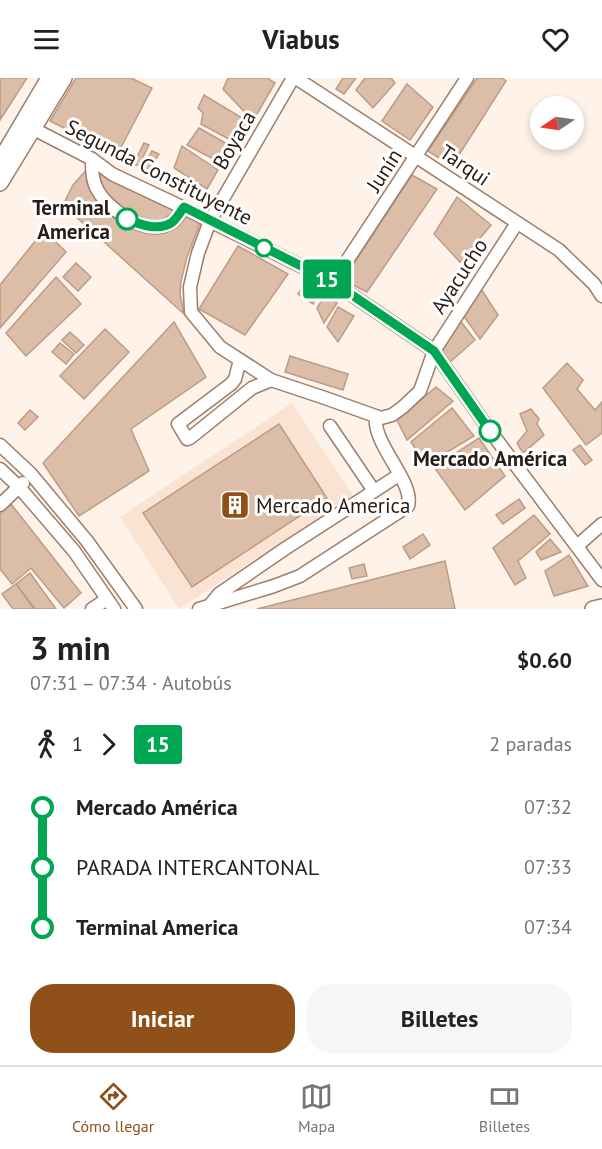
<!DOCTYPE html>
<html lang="es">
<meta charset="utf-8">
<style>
body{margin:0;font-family:"PT Sans",sans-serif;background:#f6f6f6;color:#222;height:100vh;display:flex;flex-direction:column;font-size:22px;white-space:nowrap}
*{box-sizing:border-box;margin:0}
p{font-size:20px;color:#767676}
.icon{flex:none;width:33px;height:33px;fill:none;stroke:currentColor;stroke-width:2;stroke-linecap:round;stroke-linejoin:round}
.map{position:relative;height:531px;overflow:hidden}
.details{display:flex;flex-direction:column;background:#fff;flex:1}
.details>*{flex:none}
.badge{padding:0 12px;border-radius:4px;font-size:21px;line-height:39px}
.needle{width:39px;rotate:257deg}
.controls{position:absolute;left:530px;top:18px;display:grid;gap:12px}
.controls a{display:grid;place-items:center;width:54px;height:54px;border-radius:50%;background:#fff;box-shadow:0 3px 9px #0003;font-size:30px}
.map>.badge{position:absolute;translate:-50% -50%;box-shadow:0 0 0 3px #fff}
.legs{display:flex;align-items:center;gap:9px;height:66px;padding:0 30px;font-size:20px}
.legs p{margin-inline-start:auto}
.head{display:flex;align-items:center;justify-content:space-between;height:102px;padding:0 30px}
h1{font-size:33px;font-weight:600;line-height:45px}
.action{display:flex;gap:12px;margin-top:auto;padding:12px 30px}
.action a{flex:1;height:69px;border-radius:24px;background:#90501a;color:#fff;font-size:24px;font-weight:600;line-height:69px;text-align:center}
.action a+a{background:#f6f6f6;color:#222}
ul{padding:0 30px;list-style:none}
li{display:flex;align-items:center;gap:21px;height:60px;font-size:22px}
li i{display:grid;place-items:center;width:9px;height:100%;margin:0 8px;background:currentColor}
li i::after{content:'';width:15px;height:15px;margin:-8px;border:4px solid;border-radius:50%;background:#fff}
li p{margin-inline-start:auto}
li:first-child i{background:linear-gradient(#0000 50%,currentColor 0)}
li:last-child i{background:linear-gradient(currentColor 50%,#0000 0)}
header{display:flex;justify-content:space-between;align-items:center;height:78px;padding:0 30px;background:#fff;font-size:27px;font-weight:600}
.dock{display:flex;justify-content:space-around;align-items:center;height:84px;border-top:2px solid #e0e0e0;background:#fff;font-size:16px;color:#767676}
.dock a{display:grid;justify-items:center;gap:3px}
.dock .selected{color:#90501a}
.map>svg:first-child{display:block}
</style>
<header><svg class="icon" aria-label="menu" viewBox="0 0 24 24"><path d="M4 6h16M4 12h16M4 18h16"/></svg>Viabus<svg class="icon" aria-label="heart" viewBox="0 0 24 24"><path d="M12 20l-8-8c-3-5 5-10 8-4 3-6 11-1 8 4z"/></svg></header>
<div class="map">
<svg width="602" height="531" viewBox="0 0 602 531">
<rect width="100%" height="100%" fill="#fff2e9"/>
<!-- built -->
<path fill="#fae3d3" d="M 292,325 L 353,417 L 179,531 L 120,439 Z"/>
<!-- building -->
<g fill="#dcbda8" stroke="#ba9c88" stroke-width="1.5">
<path d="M 0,0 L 27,0 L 0,42 Z"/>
<path d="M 76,0 L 131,0 L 152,10 L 117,77 L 50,43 Z"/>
<path d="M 228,0 L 267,0 L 275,5 L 253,43 L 223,11 Z"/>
<path d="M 343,0 L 356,0 L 344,16 L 336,11 Z"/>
<path d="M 365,0 L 391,0 L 395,5 L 373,30 L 356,12 Z"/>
<path d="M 477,0 L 502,0 L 506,3 L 452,88 L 428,73 Z"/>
<path d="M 407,6 L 433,29 L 410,62 L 382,43 Z"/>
<path d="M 204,17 L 247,43 L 236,65 L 201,46 L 203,35 L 198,30 Z"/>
<path d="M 199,50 L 229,67 L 217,83 L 187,67 Z"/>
<path d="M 144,65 L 149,67 L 139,87 L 133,87 Z"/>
<path d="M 182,68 L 218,92 L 207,111 L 174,90 Z"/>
<path d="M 152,73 L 159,76 L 148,93 L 142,91 Z"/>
<path d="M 89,89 L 200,145 L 187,179 L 181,203 L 180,216 L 184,236 L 63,127 L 73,107 Z"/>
<path d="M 412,97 L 437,111 L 367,214 L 343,202 Z"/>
<path d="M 171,98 L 189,109 L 187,116 L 165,107 Z"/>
<path d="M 457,119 L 491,147 L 460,184 L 434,156 Z"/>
<path d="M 44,152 L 66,174 L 0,250 L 0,207 Z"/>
<path d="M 238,168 L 288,196 L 245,257 L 199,231 Z"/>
<path d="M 76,185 L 91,199 L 78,213 L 63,199 Z"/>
<path d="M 56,199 L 81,226 L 26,278 L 6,255 Z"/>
<path d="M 307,202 L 322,212 L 313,226 L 298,216 Z"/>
<path d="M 481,211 L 498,237 L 480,261 L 463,237 Z"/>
<path d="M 325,217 L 337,225 L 324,245 L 317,230 Z"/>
<path d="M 338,229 L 354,238 L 338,264 L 327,249 Z"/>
<path d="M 458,240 L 475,262 L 449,285 L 439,271 Z"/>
<path d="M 174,244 L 206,299 L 131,351 L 149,393 L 79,438 L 43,385 Z"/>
<path d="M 105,251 L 129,274 L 84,321 L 60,298 Z"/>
<path d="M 70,254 L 84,267 L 76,275 L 62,262 Z"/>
<path d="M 60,265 L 74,276 L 66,286 L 52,274 Z"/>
<path d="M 290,278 L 348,296 L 343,312 L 285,294 Z"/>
<path d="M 567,285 L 583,302 L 577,311 L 595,332 L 602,324 L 602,355 L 586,367 L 543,310 Z"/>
<path d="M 436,309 L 453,323 L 407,362 L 397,342 Z"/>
<path d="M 452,330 L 474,358 L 426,387 L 411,364 Z"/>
<path d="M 531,331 L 539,341 L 537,346 L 544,357 L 523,375 L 517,365 L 527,353 L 520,336 Z"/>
<path d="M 30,332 L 38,339 L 25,352 L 18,345 Z"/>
<path d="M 279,346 L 327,420 L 192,509 L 143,435 Z"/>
<path d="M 479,360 L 505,398 L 465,432 L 434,389 Z"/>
<path d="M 580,367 L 592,382 L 585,387 L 573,372 Z"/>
<path d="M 519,421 L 525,430 L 503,446 L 496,437 Z"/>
<path d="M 11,426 L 81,515 L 64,530 L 31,490 L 12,506 L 0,491 L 0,436 Z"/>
<path d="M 534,437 L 550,456 L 518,483 L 526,500 L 515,507 L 493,470 Z"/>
<path d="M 423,456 L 430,467 L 410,481 L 403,469 Z"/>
<path d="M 550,461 L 561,474 L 541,482 L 536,474 Z"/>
<path d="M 569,477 L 588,508 L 554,518 L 545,493 Z"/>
<path d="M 445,483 L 455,531 L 257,531 Z"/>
<path d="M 364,486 L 367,498 L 352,501 L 349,490 Z"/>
<path d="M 30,495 L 56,531 L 35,531 L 16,506 Z"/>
<path d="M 16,506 L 34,531 L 13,531 L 2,516 Z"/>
</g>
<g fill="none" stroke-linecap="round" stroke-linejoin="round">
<!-- minor casing -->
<g stroke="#9c7f6b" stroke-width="15">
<g id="minor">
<path d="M 293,0 L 210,143 L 198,175 L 190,209 L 191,234 L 220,269 L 271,302 L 325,320 L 381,340 L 392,337 L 403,329 L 420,313 L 434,273 L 517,145"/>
<path d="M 296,0 L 559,172 L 594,206 L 602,218"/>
<path d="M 26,47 L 92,81 L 112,96 L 184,130 L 333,204 L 434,273 L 490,353 L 602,502"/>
<path d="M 92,81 C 92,92 92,103 98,113 C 110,133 149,161 172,144 C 177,141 180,134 184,130"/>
<path d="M 333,204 L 467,0"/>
<path d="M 240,282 L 235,301 L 231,306 L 178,346 L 187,361 L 190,360 L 252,310 L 271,302"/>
<path d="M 330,348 L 374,413"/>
<path d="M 0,367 L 31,396 L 87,463 L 136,531"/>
<path d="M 0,391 L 19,409 L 74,473 L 114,531"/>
<path d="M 0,427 L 23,405"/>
<path d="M 577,468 L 602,446"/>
<path d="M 210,527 L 219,516 L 286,470 L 399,397"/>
<path d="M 92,531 L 107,521"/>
<path d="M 199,531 L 274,508 L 300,498 L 408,428 C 415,404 372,366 376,339"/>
</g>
</g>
<!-- major casing -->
<g stroke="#9c7f6b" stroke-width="18">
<g id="major">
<path d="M 0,83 L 49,0"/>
<path d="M 0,105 L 64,0"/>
<path d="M 593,531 L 602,529"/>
</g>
</g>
<!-- minor -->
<use href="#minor" stroke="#fff" stroke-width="12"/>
<!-- major -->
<use href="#major" stroke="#fff" stroke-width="15"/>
</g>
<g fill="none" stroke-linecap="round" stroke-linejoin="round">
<!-- line-1 casing -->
<g stroke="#fff" stroke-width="14">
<path id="line-1" d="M 127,141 C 141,147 157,153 171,145 C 176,142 180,134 184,129 L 333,204 L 434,273 L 490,353"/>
</g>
<!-- line-1 -->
<use href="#line-1" stroke="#00a651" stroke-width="9"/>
</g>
<!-- icons -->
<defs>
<g id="building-square" transform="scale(1.5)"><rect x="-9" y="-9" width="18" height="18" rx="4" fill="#90501a" stroke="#fff"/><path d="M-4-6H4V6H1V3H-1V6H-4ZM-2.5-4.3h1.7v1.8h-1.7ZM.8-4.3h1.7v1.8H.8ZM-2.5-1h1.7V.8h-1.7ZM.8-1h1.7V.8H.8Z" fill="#fff"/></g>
</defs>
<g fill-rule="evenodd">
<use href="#building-square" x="235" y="427"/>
</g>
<!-- markers -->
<g fill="#fff" stroke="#00a651" stroke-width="3">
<circle cx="127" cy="141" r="10"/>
<circle cx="264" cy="170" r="8"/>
<circle cx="490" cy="353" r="10"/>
</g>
<g text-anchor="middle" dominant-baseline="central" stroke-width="6" stroke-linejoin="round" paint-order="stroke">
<!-- street labels -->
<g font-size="21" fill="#281c15" stroke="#fff">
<text transform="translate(234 62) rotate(-60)">Boyaca</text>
<text transform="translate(465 87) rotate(34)">Tarqui</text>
<text transform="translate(384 92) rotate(-57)">Junín</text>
<text transform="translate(159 94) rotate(27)">Segunda Constituyente</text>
<text transform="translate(459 198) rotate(-57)">Ayacucho</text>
</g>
<!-- stop labels -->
<g font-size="21" font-weight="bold" fill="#281c15" stroke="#fff" text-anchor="end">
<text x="110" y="129">Terminal<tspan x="110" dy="24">America</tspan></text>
<text x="490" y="380" text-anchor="middle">Mercado América</text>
</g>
<!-- poi labels -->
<g font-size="21" fill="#281c15" stroke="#fff" text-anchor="start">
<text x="256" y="427">Mercado America</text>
</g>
</g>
</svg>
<div class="controls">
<a><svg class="needle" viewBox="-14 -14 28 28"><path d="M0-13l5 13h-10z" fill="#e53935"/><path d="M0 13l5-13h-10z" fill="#767676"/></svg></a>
</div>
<b class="badge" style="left:327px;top:201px;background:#00a651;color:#fff">15</b>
</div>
<section class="details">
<div class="head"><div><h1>3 min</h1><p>07:31 – 07:34 · Autobús</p></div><b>$0.60</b></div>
<div class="legs"><svg class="icon" aria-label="walk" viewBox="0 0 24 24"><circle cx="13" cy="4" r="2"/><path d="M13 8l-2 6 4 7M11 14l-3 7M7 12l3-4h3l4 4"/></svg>1<svg class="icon" aria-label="forward" viewBox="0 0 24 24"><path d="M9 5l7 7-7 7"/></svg><b class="badge" style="background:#00a651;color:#fff">15</b><p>2 paradas</p></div>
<ul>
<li><i style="color:#00a651"></i><b>Mercado América</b><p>07:32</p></li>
<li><i style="color:#00a651"></i><span>PARADA INTERCANTONAL</span><p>07:33</p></li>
<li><i style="color:#00a651"></i><b>Terminal America</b><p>07:34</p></li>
</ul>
<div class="action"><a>Iniciar</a><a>Billetes</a></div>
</section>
<nav class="dock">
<a class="selected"><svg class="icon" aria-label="directions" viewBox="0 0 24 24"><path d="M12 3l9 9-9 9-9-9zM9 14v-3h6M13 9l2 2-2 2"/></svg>Cómo llegar</a>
<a><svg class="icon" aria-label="map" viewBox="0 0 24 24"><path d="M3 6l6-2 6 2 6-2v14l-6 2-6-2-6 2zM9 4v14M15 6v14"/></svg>Mapa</a>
<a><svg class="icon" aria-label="tickets" viewBox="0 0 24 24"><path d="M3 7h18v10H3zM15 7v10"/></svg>Billetes</a>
</nav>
